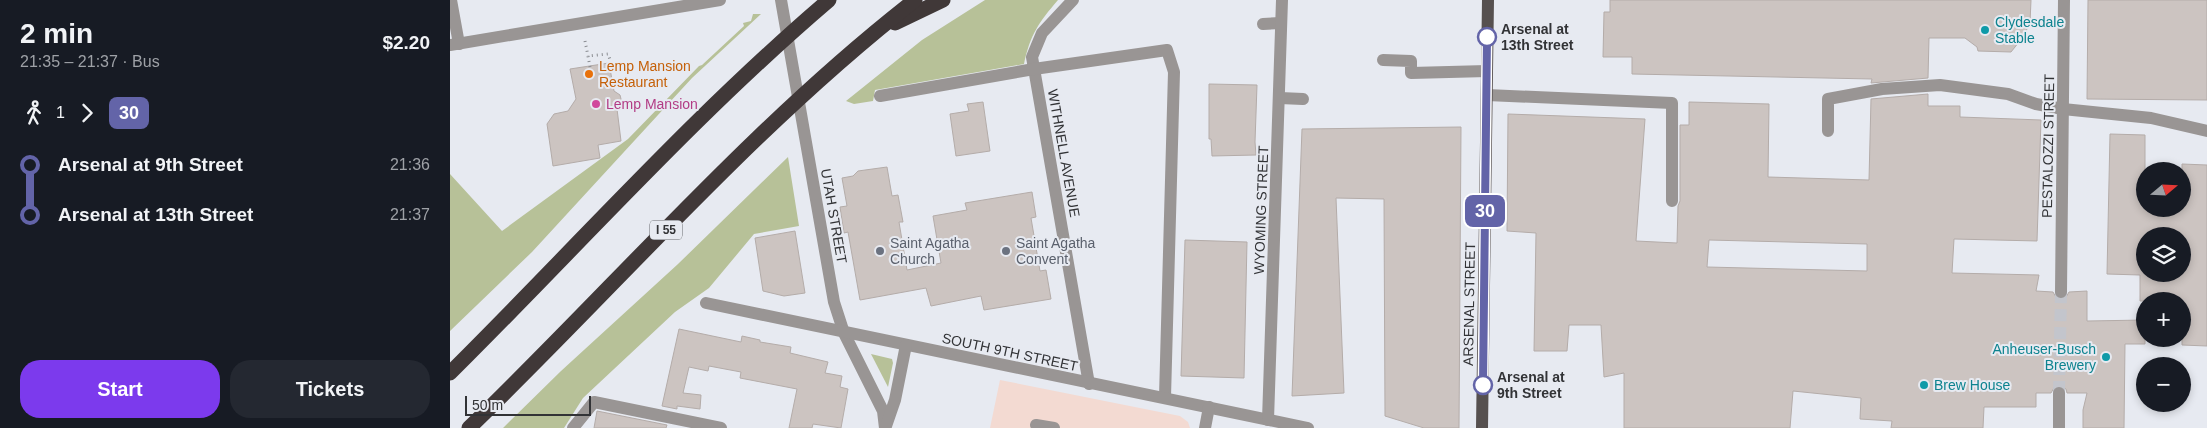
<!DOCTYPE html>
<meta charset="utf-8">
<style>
body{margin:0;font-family:Helvetica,sans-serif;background:#242831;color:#f1f3f6;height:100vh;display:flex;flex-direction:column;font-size:19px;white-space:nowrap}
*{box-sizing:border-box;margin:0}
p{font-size:16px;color:#9ea1a6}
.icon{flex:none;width:28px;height:28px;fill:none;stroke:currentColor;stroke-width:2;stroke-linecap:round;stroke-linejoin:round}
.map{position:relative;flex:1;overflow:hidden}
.drawer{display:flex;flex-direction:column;background:#171b24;width:450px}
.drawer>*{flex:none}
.badge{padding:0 10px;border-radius:8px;font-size:18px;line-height:32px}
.needle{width:32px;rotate:71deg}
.controls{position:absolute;left:1686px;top:162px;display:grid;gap:10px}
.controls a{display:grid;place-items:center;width:55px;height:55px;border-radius:50%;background:#171b24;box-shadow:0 2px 8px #0003;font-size:25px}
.scale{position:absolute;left:15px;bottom:12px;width:126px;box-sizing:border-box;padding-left:5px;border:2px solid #323336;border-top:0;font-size:14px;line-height:18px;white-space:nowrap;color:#323336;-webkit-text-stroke:4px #e7eaf1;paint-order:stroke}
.map>.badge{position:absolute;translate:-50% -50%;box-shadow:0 0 0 2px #fff}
.legs{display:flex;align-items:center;gap:8px;height:55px;padding:0 20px;font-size:16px}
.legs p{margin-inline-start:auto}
.head{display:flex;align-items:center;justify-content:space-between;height:85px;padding:0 20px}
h1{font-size:28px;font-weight:600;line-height:38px}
.button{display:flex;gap:10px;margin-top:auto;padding:10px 20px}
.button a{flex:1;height:58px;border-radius:20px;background:#7c3aed;color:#fff;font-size:20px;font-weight:600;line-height:58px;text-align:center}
.button a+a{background:#242831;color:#f1f3f6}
ul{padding:0 20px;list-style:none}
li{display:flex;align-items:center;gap:18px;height:50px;font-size:19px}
li i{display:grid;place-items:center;width:8px;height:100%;margin:0 6px;background:currentColor}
li i::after{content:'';width:12px;height:12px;margin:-6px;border:4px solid;border-radius:50%;background:#171b24}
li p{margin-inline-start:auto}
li:first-child i{background:linear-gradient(#0000 50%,currentColor 0)}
li:last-child i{background:linear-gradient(currentColor 50%,#0000 0)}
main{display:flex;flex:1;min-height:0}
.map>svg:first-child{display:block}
</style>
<main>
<section class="drawer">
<div class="head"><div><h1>2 min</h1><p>21:35 – 21:37 · Bus</p></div><b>$2.20</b></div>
<div class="legs"><svg class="icon" aria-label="walk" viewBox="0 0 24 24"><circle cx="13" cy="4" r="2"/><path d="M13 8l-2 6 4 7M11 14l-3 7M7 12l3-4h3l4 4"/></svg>1<svg class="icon" aria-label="forward" viewBox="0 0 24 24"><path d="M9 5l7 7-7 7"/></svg><b class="badge" style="background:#6364a8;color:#fff">30</b></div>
<ul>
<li><i style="color:#6364a8"></i><b>Arsenal at 9th Street</b><p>21:36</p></li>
<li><i style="color:#6364a8"></i><b>Arsenal at 13th Street</b><p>21:37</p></li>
</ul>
<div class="button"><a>Start</a><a>Tickets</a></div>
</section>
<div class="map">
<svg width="1757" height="428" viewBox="0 0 1757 428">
<rect width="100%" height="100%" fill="#e7eaf1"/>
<!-- commercial -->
<path fill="#f3dad2" d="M 550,380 L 730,416 L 738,422 L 740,428 L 540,428 Z"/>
<!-- green -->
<g fill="#b7c198">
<path d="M 535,0 L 608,0 C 589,22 580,35 574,64 L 425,90 L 423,101 L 404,104 L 396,101 L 472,40 Z"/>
<path d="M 303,14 L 311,14 L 242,78 L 82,252 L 0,331 L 0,174 L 52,231 L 178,139 L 249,66 L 252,65 L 294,26 L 293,23 L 301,21 Z"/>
<path d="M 338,157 L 349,226 L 304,234 L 259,288 L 225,312 L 133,398 L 114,428 L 53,428 L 111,371 L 228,264 Z"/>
<path d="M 421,354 L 442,359 L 443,363 L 438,387 Z"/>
</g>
<!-- building -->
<g fill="#ccc4c1" stroke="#b4aca9" fill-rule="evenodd">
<path d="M 1160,0 L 1581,0 L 1580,23 L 1573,37 L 1561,52 L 1528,51 L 1527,47 L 1515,38 L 1479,38 L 1478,78 L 1421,83 L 1422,79 L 1182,74 L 1182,57 L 1153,57 L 1154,12 L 1160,12 Z"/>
<path d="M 1638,0 L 1757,0 L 1757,100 L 1637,99 Z"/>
<path d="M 159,63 L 164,91 L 170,95 L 172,103 L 167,109 L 171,141 L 148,145 L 150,158 L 103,166 L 97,124 L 104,114 L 118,111 L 126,99 L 120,69 Z"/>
<path d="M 759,84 L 807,85 L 805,142 L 806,155 L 762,156 L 761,139 L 759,139 Z"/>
<path d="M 1478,94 L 1478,106 L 1510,106 L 1510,117 L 1591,120 L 1587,241 L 1504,239 L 1502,273 L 1589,275 L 1586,291 L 1603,292 L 1607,299 L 1615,299 L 1619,292 L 1637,291 L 1637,321 L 1695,320 L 1695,344 L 1675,344 L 1674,428 L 1633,428 L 1633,410 L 1637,393 L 1617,393 L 1616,389 L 1609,385 L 1605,386 L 1601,393 L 1586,393 L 1586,407 L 1534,407 L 1533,428 L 1441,428 L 1442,421 L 1410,419 L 1411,398 L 1343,391 L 1340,428 L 1174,428 L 1174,373 L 1154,377 L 1151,325 L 1119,325 L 1117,351 L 1084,351 L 1086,233 L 1057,231 L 1058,114 L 1195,119 L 1186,241 L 1227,243 L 1228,206 L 1230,201 L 1230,125 L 1239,125 L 1239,102 L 1319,104 L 1318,177 L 1419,180 L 1421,99 ZM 1259,240 L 1417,244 L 1417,271 L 1257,267 Z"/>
<path d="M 533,102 L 540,151 L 506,156 L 500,114 L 519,111 L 517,104 Z"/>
<path d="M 1011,127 L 1009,428 L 974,428 L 935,416 L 934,199 L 886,198 L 894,393 L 842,396 L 852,129 Z"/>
<path d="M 1660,134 L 1695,135 L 1695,209 L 1732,209 L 1732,164 L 1757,165 L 1757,346 L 1732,345 L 1732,301 L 1690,301 L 1690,275 L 1657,274 ZM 1695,236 L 1732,236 L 1732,274 L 1695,274 Z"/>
<path d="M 437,167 L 442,196 L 448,195 L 453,222 L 449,222 L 457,270 L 491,263 L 483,216 L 517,210 L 515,203 L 582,192 L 586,217 L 581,218 L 590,271 L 596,270 L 601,299 L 534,310 L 531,296 L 481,306 L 476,288 L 410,300 L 398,232 L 394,233 L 390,207 L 397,206 L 392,178 L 403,176 L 408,171 Z"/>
<path d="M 345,231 L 355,293 L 334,296 L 313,291 L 305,238 Z"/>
<path d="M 735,240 L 797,242 L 794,378 L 731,376 Z"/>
<path d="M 229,329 L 291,342 L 292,336 L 310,340 L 310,342 L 341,347 L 340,353 L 378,362 L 375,373 L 392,376 L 390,387 L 398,389 L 391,428 L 363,424 L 362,428 L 339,428 L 347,389 L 290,378 L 291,372 L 259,366 L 258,371 L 239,367 L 233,393 L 251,395 L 250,409 L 227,406 L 227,409 L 212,406 Z"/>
<path d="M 147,411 L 217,425 L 216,428 L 144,428 Z"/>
</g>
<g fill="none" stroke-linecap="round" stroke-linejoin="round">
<!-- minor-tunnel -->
<path stroke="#c3c5cc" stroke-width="12" stroke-dasharray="12 6" stroke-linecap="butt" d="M 1609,393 L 1611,292"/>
<!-- path -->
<g stroke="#8b8d92" stroke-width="3" stroke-dasharray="1 4" stroke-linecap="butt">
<path d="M 135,41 L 138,56"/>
<path d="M 140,67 L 138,56 L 158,54 L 162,65"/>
</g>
<!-- minor -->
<g stroke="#999594" stroke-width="12">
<path d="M 1,0 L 9,44"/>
<path d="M 331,0 L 384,302 L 394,333 L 433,411 L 435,428"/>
<path d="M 623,0 L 592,33 L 582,57 L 639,384"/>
<path d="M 813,24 L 831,23"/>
<path d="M 0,45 L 270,0"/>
<path d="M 933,60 L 961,61 L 961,73 L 1037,71"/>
<path d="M 1037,95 L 1222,103 L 1222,201"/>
<path d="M 430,96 L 584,69 L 717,50 L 724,72 L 715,397"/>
<path d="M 830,98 L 853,99"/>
<path d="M 1378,131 L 1378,99 L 1432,89 L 1490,85 L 1558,94 L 1586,104 L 1613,109 L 1701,118 L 1757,131"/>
<path d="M 1611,292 L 1614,0"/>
<path d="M 256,303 L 858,428"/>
<path d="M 818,420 L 832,0"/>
<path d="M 586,425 L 604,428"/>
<path d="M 436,426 L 445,400 L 456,345"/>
<path d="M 123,428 L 144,402 L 271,428"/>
<path d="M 755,428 L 759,407"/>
<path d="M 1609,428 L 1609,393"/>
</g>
<!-- major -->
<path stroke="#56504f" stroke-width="12" d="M 1032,428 L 1038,0"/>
<!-- highway -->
<g stroke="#403838" stroke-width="15">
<path d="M 445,23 L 493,0"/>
<path d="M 0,373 C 126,248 244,115 379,0"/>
<path d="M 19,428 C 167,285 302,127 465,0"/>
</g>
</g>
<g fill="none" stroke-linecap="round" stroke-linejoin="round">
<!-- line-1 casing -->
<g stroke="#fff" stroke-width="11">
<path id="line-1" d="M 1033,385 L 1037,37"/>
</g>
<!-- line-1 -->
<use href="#line-1" stroke="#6364a8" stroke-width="8"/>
</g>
<!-- markers -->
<g fill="#0f9aa8" stroke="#e7eaf1" stroke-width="2">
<circle cx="1535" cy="30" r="5"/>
<circle cx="1656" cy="357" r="5"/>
<circle cx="1474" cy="385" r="5"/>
</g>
<g fill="#fff" stroke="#6364a8" stroke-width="2.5">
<circle cx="1037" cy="37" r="9"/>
<circle cx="1033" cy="385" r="9"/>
</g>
<circle fill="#e8710a" stroke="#e7eaf1" stroke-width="2" cx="139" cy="74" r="5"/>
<circle fill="#d1479c" stroke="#e7eaf1" stroke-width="2" cx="146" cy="104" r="5"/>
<g fill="#6b7280" stroke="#e7eaf1" stroke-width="2">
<circle cx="430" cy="251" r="5"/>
<circle cx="556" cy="251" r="5"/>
</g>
<g text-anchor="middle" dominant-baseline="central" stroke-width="4" stroke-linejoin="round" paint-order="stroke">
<!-- shield labels -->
<rect fill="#e7eaf1" stroke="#686a6e" stroke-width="1" x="200" y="220.5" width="32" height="19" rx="4"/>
<g font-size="12" font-weight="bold" fill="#323336">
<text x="216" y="230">I 55</text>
</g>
<!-- culture labels -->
<g font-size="14" fill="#0d838f" stroke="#e7eaf1" text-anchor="start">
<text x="1545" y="22">Clydesdale<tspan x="1545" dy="16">Stable</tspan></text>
<text x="1646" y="349" text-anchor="end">Anheuser-Busch<tspan x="1646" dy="16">Brewery</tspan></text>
<text x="1484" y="385">Brew House</text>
</g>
<!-- stop labels -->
<g font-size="14" font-weight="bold" fill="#323336" stroke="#e7eaf1" text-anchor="start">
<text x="1051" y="29">Arsenal at<tspan x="1051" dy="16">13th Street</tspan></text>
<text x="1047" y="377">Arsenal at<tspan x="1047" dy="16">9th Street</tspan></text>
</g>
<!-- food labels -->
<g font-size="14" fill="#c56008" stroke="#e7eaf1" text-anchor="start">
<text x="149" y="66">Lemp Mansion<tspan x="149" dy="16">Restaurant</tspan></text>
</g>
<!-- hotel labels -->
<g font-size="14" fill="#b23c85" stroke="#e7eaf1" text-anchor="start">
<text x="156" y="104">Lemp Mansion</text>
</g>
<!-- street labels -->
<g font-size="14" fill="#323336" stroke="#e7eaf1">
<text transform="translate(1598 146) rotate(-89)">PESTALOZZI STREET</text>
<text transform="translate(614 153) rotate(80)">WITHNELL AVENUE</text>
<text transform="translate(811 210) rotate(-88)">WYOMING STREET</text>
<text transform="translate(384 216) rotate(80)">UTAH STREET</text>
<text transform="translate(1019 304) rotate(-89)">ARSENAL STREET</text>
<text transform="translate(560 352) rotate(12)">SOUTH 9TH STREET</text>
</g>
<!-- worship labels -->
<g font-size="14" fill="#5b616d" stroke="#e7eaf1" text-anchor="start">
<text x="440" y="243">Saint Agatha<tspan x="440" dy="16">Church</tspan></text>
<text x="566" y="243">Saint Agatha<tspan x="566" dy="16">Convent</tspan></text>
</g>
</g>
</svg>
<div class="controls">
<a><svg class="needle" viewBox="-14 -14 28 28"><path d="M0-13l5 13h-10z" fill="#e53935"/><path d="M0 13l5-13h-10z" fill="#9ea1a6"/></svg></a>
<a><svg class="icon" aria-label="layers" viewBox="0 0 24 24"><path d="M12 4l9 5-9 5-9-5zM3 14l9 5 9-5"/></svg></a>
<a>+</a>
<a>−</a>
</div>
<div class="scale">50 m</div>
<b class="badge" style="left:1035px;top:211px;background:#6364a8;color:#fff">30</b>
</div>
</main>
